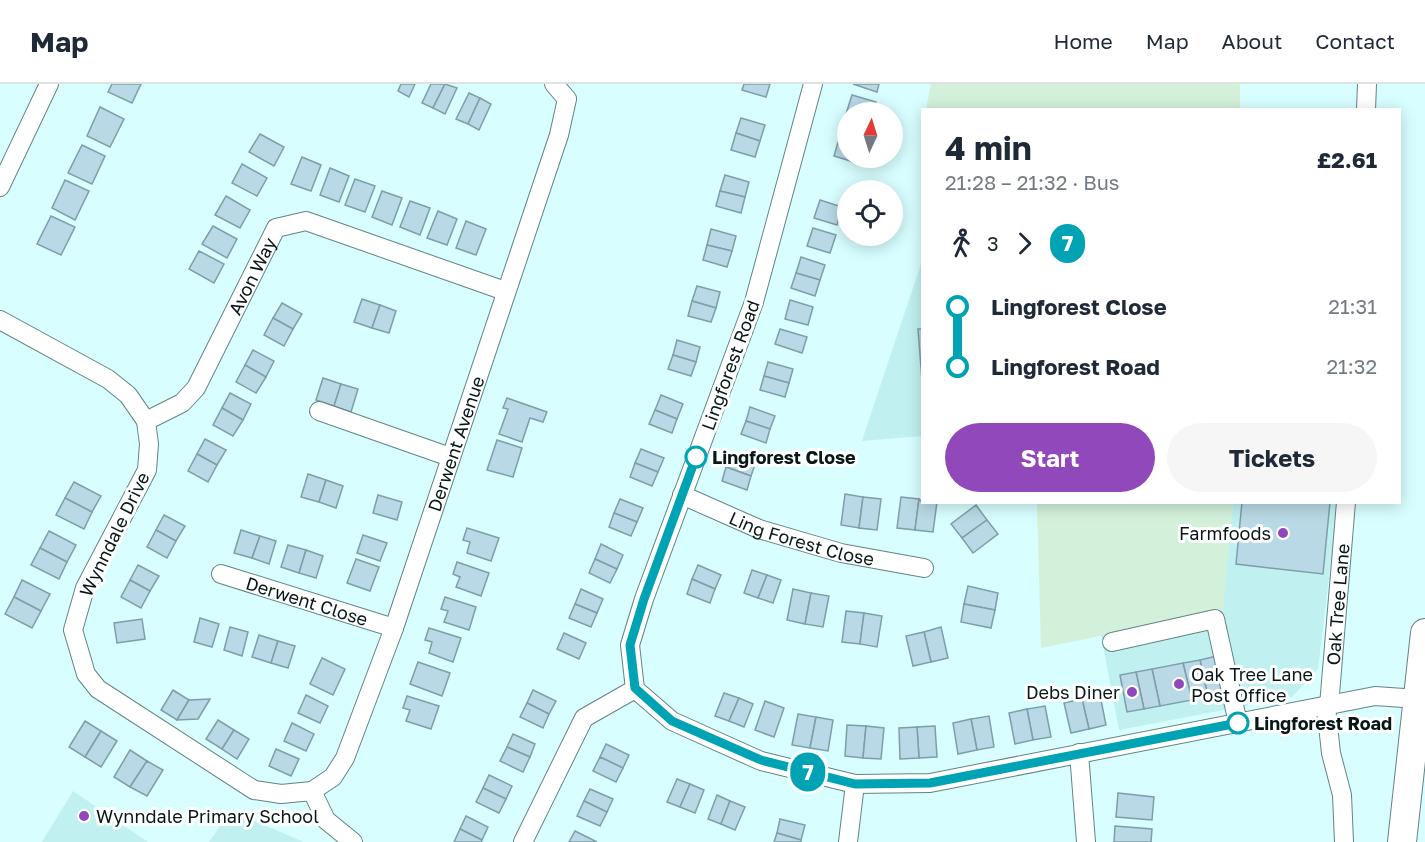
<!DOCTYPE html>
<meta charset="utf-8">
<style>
body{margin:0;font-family:"Golos Text",sans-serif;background:#f6f6f7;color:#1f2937;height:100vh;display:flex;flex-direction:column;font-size:22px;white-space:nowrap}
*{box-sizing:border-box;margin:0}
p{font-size:20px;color:#747a83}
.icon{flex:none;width:33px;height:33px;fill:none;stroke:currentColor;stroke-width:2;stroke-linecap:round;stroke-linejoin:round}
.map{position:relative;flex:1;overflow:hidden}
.sheet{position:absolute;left:921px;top:24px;width:480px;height:396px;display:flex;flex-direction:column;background:#fff;border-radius:0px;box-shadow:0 3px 15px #0003}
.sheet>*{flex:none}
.badge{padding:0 12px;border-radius:20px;font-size:21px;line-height:39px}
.needle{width:39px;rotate:4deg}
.fabs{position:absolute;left:837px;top:18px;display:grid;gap:12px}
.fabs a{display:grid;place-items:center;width:66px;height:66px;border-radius:50%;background:#fff;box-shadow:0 3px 15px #0003;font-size:30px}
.map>.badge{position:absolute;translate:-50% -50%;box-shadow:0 0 0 3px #fff}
.legs{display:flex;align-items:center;gap:9px;height:66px;padding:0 24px;font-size:20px}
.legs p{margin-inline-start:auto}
.headline{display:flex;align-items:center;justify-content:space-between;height:102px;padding:0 24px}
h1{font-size:33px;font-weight:700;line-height:45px}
.primary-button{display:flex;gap:12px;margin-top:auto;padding:12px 24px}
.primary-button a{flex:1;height:69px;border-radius:36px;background:#9148ba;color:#fff;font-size:24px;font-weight:700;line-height:69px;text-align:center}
.primary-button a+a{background:#f6f6f7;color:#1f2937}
ul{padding:0 24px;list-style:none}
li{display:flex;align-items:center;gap:21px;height:60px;font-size:22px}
li i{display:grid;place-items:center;width:9px;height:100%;margin:0 8px;background:currentColor}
li i::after{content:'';width:15px;height:15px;margin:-8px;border:4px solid;border-radius:50%;background:#fff}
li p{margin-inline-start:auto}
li:first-child i{background:linear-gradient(#0000 50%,currentColor 0)}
li:last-child i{background:linear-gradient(currentColor 50%,#0000 0)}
header{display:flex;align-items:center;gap:36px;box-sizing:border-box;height:84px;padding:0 30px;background:#fff;border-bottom:2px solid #e0e1e3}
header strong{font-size:28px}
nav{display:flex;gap:33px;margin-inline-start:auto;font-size:21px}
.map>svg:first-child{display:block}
</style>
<header>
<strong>Map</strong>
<nav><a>Home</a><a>Map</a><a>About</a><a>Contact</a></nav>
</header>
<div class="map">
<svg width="1425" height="758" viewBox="0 0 1425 758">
<rect width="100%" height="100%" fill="#d8feff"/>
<!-- built -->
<g fill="#c1f0f1">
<path d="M 922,176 L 922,352 L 862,357 L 922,177 Z"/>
<path d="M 1233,419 L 1338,419 L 1318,585 L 1292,613 L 1119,646 L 1101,551 L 1222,527 Z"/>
<path d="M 73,707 L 148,758 L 42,758 Z"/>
<path d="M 231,727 L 304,758 L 209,758 Z"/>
</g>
<!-- green -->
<g fill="#d3f0da">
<path d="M 931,0 L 1240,0 L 1240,25 L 926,25 Z"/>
<path d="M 1037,419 L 1233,419 L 1223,527 L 1041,564 Z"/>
</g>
<!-- building -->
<g fill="#b8d9e5" stroke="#7e9ea9" stroke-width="1.5">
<path d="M 112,0 L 141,0 L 132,19 L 108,8 Z"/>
<path d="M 401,0 L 415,0 L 409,13 L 398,7 Z"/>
<path d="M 431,0 L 445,0 L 433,24 L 422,19 Z"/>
<path d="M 445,0 L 457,4 L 445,30 L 433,24 Z"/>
<path d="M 744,0 L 770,0 L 766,13 L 742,6 Z"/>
<path d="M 853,0 L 879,0 L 877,8 Z"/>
<path d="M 469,9 L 480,14 L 468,40 L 456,35 Z"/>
<path d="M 852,11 L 876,18 L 873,28 L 846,30 Z"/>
<path d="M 480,14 L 491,20 L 479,46 L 468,40 Z"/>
<path d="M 100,23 L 124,35 L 110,63 L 87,52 Z"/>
<path d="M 741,34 L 765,41 L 760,57 L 736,49 Z"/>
<path d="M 844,39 L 848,41 L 848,58 L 839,55 Z"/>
<path d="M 736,49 L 760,57 L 755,73 L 731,66 Z"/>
<path d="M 260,50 L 284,63 L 274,82 L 249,68 Z"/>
<path d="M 839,55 L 848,58 L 848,74 L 859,74 L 857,79 L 834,72 Z"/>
<path d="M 82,61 L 105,72 L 92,100 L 68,89 Z"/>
<path d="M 302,73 L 321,81 L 311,107 L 291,100 Z"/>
<path d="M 242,80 L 267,94 L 257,112 L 232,99 Z"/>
<path d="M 330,84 L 349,92 L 339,118 L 320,111 Z"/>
<path d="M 725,91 L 749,98 L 745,113 L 720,107 Z"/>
<path d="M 355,95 L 375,102 L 365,128 L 345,121 Z"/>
<path d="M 65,96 L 89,107 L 75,136 L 52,124 Z"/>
<path d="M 382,107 L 402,114 L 392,141 L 372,133 Z"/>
<path d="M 720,107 L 745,113 L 741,129 L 716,122 Z"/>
<path d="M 226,112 L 250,126 L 240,144 L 215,131 Z"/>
<path d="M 820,116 L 842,123 L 837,141 L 814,134 Z"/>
<path d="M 410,117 L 430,124 L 420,151 L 400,143 Z"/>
<path d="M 438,127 L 457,135 L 447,161 L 427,154 Z"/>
<path d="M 51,132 L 75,143 L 61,171 L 37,160 Z"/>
<path d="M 466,137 L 486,145 L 476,171 L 456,164 Z"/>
<path d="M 213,142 L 237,155 L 227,174 L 202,160 Z"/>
<path d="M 813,144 L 836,151 L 830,169 L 807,162 Z"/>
<path d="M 711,145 L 736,152 L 732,167 L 707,161 Z"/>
<path d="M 707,161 L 732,167 L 727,183 L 703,176 Z"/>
<path d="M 199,167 L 224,180 L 214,199 L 189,185 Z"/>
<path d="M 801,173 L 825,181 L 820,196 L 796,189 Z"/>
<path d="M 796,189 L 820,196 L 815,212 L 791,204 Z"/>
<path d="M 697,202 L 720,208 L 716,224 L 692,217 Z"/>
<path d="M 362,215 L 380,221 L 372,244 L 354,238 Z"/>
<path d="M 790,216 L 813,223 L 808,241 L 785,235 Z"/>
<path d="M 692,217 L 716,224 L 711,238 L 688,232 Z"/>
<path d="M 282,219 L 302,230 L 293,245 L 273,234 Z"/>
<path d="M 380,221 L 396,227 L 389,249 L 372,244 Z"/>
<path d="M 273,234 L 293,245 L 284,262 L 264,251 Z"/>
<path d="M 780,245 L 807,253 L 802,269 L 775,260 Z"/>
<path d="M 918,245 L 922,245 L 922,296 Z"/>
<path d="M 677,256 L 700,263 L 696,278 L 673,271 Z"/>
<path d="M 253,266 L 274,277 L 266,293 L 245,281 Z"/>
<path d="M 673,271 L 696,278 L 691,292 L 668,285 Z"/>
<path d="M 768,278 L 793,285 L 789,299 L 764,292 Z"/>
<path d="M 245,281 L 266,293 L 256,309 L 236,298 Z"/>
<path d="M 764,292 L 789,299 L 785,313 L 760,306 Z"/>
<path d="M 323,294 L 341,300 L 334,322 L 316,316 Z"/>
<path d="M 341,300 L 358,305 L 351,328 L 334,322 Z"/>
<path d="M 230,309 L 251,320 L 243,336 L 222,324 Z"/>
<path d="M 661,311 L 683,320 L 677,335 L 655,326 Z"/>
<path d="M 507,314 L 547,328 L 543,338 L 530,334 L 522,358 L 499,350 L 508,325 L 503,324 Z"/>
<path d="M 750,323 L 775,332 L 770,345 L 746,337 Z"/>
<path d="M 222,324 L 243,336 L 233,352 L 213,341 Z"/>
<path d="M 655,326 L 677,335 L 672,349 L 649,340 Z"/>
<path d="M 746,337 L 770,345 L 766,359 L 741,350 Z"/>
<path d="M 205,355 L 226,366 L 217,381 L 197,370 Z"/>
<path d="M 497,356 L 522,364 L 513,393 L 487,386 Z"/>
<path d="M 641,365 L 664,374 L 658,388 L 635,379 Z"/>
<path d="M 197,370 L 217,381 L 208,398 L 188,387 Z"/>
<path d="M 731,370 L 756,378 L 751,392 L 726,383 Z"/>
<path d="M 635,379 L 658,388 L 652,402 L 630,393 Z"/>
<path d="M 726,383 L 751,392 L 747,406 L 722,397 Z"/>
<path d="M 308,390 L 326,396 L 319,418 L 301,413 Z"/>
<path d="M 326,396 L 343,402 L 336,424 L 319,418 Z"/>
<path d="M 74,398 L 101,412 L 92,428 L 65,414 Z"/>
<path d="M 845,410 L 863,413 L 859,444 L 841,441 Z"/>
<path d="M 378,411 L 402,418 L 397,436 L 373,429 Z"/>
<path d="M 863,413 L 881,415 L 877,446 L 859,444 Z"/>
<path d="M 901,413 L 919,415 L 915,446 L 897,444 Z"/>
<path d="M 65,414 L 92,428 L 84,445 L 56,431 Z"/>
<path d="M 620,415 L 643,424 L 637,438 L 614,429 Z"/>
<path d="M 919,415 L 922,418 L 937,418 L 933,448 L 915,446 Z"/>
<path d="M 1242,418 L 1330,418 L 1323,490 L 1236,480 Z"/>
<path d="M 976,421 L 987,436 L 962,454 L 951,440 Z"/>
<path d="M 614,429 L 637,438 L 631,452 L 609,443 Z"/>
<path d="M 164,431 L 185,442 L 176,457 L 156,446 Z"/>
<path d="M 987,436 L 998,450 L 973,469 L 962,454 Z"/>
<path d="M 467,444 L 499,454 L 491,477 L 467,469 L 470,458 L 463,456 Z"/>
<path d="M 156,446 L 176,457 L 167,474 L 147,463 Z"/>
<path d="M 241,446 L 260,452 L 252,474 L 234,469 Z"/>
<path d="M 49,447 L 76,461 L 67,478 L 40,464 Z"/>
<path d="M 363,451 L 387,459 L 380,477 L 357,469 Z"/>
<path d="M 260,452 L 276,457 L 269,480 L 252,474 Z"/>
<path d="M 601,460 L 623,471 L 617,485 L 595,475 Z"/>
<path d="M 288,461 L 306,466 L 299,489 L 281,483 Z"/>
<path d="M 40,464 L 67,478 L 59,495 L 31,481 Z"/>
<path d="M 306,466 L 323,472 L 316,494 L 299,489 Z"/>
<path d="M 356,475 L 379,483 L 370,507 L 347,499 Z"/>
<path d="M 595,475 L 617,485 L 610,499 L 589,489 Z"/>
<path d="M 457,478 L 489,489 L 481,512 L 456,503 L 460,493 L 453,490 Z"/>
<path d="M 138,481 L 159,492 L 150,507 L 130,496 Z"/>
<path d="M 698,481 L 721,491 L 715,505 L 692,495 Z"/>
<path d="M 752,486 L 767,491 L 758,514 L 744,509 Z"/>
<path d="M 767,491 L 781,496 L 773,519 L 758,514 Z"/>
<path d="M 692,495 L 715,505 L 710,519 L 687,510 Z"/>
<path d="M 22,496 L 50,510 L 41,527 L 14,513 Z"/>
<path d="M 130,496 L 150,507 L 141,524 L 121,513 Z"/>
<path d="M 968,502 L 998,509 L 995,526 L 964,520 Z"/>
<path d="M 581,505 L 603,515 L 597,529 L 575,520 Z"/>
<path d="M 793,505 L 811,509 L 805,540 L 787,536 Z"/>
<path d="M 811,509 L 829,512 L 823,543 L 805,540 Z"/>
<path d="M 14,513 L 41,527 L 32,544 L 5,530 Z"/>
<path d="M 445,513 L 476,523 L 469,546 L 444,538 L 448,527 L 441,525 Z"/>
<path d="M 575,520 L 597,529 L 591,543 L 569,534 Z"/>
<path d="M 964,520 L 995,526 L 991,544 L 961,538 Z"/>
<path d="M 846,527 L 864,529 L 860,560 L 842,558 Z"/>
<path d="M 864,529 L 882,532 L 877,563 L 860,560 Z"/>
<path d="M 200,534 L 219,540 L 212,563 L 194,558 Z"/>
<path d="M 142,535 L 145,555 L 117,559 L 114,539 Z"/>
<path d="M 230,543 L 248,548 L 242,572 L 224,566 Z"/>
<path d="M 941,543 L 948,574 L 931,578 L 924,548 Z"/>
<path d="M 429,544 L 461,554 L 453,578 L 429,569 L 432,558 L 425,556 Z"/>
<path d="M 924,548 L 931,578 L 913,582 L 906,552 Z"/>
<path d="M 564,549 L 586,559 L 579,575 L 557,565 Z"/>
<path d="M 259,551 L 278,557 L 271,579 L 252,573 Z"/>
<path d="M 278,557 L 295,562 L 288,584 L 271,579 Z"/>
<path d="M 1217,572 L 1225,610 L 1208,613 L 1200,576 Z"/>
<path d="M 322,574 L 345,585 L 333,611 L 310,600 Z"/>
<path d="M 1200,576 L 1208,613 L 1192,616 L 1183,579 Z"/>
<path d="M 418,578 L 450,589 L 442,612 L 410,600 Z"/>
<path d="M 1183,579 L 1192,616 L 1160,622 L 1152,585 Z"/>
<path d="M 1152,585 L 1160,622 L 1144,625 L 1136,588 Z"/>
<path d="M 1136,588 L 1144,625 L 1127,628 L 1120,591 Z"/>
<path d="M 173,606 L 189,616 L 177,636 L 161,626 Z"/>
<path d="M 533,606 L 556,617 L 549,630 L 527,619 Z"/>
<path d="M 724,609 L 739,614 L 729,637 L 715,632 Z"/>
<path d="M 306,611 L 328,622 L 320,639 L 298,629 Z"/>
<path d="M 1100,611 L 1106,641 L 1089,645 L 1082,615 Z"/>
<path d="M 407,612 L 439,622 L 431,645 L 406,637 L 410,626 L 403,624 Z"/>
<path d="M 739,614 L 753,620 L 744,643 L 729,637 Z"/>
<path d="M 210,615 L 198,635 L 177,636 L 189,616 Z"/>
<path d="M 1082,615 L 1089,645 L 1071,649 L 1064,619 Z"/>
<path d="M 765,617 L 784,624 L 774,653 L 755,646 Z"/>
<path d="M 527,619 L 549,630 L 543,644 L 520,633 Z"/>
<path d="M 1045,622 L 1051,653 L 1033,656 L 1027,625 Z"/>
<path d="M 1027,625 L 1033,656 L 1015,660 L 1009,629 Z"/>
<path d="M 798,630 L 816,633 L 810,664 L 792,661 Z"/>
<path d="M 989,632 L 994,663 L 977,666 L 971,635 Z"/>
<path d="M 816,633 L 833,636 L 828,667 L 810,664 Z"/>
<path d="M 971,635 L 977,666 L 958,670 L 953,639 Z"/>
<path d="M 218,636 L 234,646 L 222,665 L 206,655 Z"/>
<path d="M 85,637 L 101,647 L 85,673 L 69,663 Z"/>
<path d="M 292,639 L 314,650 L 306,667 L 284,657 Z"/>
<path d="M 847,641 L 866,642 L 863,674 L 845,672 Z"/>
<path d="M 866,642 L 884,644 L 881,675 L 863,674 Z"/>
<path d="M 935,642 L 937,673 L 919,674 L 917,643 Z"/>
<path d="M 917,643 L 919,674 L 900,675 L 899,644 Z"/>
<path d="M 234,646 L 249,655 L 237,675 L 222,665 Z"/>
<path d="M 101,647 L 117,657 L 101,683 L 85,673 Z"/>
<path d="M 513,650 L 535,660 L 530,673 L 507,663 Z"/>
<path d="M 606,660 L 629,671 L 623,684 L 600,673 Z"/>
<path d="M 507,663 L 530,673 L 523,688 L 500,677 Z"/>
<path d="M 276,665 L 299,675 L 291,692 L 269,682 Z"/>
<path d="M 130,666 L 147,677 L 130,703 L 114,693 Z"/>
<path d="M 600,673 L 623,684 L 616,698 L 593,687 Z"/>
<path d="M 147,677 L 163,686 L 147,712 L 130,703 Z"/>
<path d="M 489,691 L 512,702 L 506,715 L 483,704 Z"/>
<path d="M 677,695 L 690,700 L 680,723 L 667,718 Z"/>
<path d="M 690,700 L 704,706 L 695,729 L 680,723 Z"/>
<path d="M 483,704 L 506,715 L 499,729 L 476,718 Z"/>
<path d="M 590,705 L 613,715 L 607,728 L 584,717 Z"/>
<path d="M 1118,709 L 1154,713 L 1152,736 L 1116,733 Z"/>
<path d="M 717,711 L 730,717 L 721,740 L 708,735 Z"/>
<path d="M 584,717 L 607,728 L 600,742 L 577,732 Z"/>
<path d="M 730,717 L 745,723 L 735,746 L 721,740 Z"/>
<path d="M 466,732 L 488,743 L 482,756 L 460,745 Z"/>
<path d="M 780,735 L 805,741 L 801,756 L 777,749 Z"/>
<path d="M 1115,742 L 1152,745 L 1151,758 L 1114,758 Z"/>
<path d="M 460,745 L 482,756 L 481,758 L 454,758 Z"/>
<path d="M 575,747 L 597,758 L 569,758 Z"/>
<path d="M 777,749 L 801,756 L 801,758 L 774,758 Z"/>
</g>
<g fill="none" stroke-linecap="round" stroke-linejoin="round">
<!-- minor casing -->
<g stroke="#628485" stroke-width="20">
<g id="minor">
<path d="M 813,0 L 754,218 L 644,515 L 630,561 L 635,605 L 672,637 L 761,677 L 855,700 L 930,699 L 1375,612 L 1418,615"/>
<path d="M 1366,26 L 1367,0"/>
<path d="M 0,103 L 49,0"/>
<path d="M 0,236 L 108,295 L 128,311 L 146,337 L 149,360 L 147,386 L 85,504 L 73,546 L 86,590 L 98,605 L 254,706 L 281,710 L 312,707 L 326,736 L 353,758"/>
<path d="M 319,327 L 450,373"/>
<path id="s1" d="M 146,337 L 182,319 L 196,304 L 276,144 L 306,137 L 505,207"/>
<path id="s2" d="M 682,411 L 759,445 L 841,469 L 924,484"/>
<path id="s3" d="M 221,490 L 394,544"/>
<path d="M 1112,558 L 1215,535 L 1238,639"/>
<path id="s4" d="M 1329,622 L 1346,418"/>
<path d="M 1326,623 L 1331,669 L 1342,711 L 1344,758"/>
<path d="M 1079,669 L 1086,758"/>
<path id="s5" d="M 312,707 L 333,693 L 345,674 L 394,544 L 559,51 L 567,15 L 554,0"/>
<path d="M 523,758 L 584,634 L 635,605"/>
<path d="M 848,758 L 855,700"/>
</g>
</g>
<!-- primary casing -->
<g stroke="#628485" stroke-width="30">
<path id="primary" d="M 1402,758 L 1425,549"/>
</g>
<!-- minor -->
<use href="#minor" stroke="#fff" stroke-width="18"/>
<!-- primary -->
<use href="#primary" stroke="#fff" stroke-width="28"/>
</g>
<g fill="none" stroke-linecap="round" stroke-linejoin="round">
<!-- line-1 casing -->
<g stroke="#fff" stroke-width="14">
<path id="line-1" d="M 696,373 L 644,515 L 630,561 L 635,604 L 672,637 L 761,676 L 855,700 L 930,699 L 1238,639"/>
</g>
<!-- line-1 -->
<use href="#line-1" stroke="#00a3b4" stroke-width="9"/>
</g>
<!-- markers -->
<g fill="#fff" stroke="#00a3b4" stroke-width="3">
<circle cx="696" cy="373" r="10"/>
<circle cx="1238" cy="639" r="10"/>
</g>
<g fill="#9148ba" stroke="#fff" stroke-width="2">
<circle cx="1283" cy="449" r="6"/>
<circle cx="1179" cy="600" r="6"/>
<circle cx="1132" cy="608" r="6"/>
<circle cx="84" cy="732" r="6"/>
</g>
<g text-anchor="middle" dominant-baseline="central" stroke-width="6" stroke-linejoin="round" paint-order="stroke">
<!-- street labels -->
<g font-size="18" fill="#091717" stroke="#fff">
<text stroke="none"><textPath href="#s1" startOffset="186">Avon Way</textPath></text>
<text transform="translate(730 281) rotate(-70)">Lingforest Road</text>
<text stroke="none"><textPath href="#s5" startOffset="381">Derwent Avenue</textPath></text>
<text transform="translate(114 450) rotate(-64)">Wynndale Drive</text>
<text stroke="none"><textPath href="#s2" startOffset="128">Ling Forest Close</textPath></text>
<text stroke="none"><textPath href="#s3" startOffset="90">Derwent Close</textPath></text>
<text stroke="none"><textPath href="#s4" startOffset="102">Oak Tree Lane</textPath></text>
</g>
<!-- stop labels -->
<g font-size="18" font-weight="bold" fill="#091717" stroke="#fff" text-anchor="start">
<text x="712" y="373">Lingforest Close</text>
<text x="1254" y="639">Lingforest Road</text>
</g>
<!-- poi labels -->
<g font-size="18" fill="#091717" stroke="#fff" text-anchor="end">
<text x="1271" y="449">Farmfoods</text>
<text x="1191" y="590" text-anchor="start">Oak Tree Lane<tspan x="1191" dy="21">Post Office</tspan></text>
<text x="1120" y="608">Debs Diner</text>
<text x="96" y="732" text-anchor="start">Wynndale Primary School</text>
</g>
</g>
</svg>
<div class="fabs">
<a><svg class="needle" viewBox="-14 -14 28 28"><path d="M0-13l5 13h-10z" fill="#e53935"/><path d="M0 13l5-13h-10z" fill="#747a83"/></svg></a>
<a><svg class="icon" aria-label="locate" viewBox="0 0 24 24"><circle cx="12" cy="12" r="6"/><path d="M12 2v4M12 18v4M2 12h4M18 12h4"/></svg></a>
</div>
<b class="badge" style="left:808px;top:688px;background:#00a3b4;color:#fff">7</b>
<section class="sheet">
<div class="headline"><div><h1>4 min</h1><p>21:28 – 21:32 · Bus</p></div><b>£2.61</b></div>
<div class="legs"><svg class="icon" aria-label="walk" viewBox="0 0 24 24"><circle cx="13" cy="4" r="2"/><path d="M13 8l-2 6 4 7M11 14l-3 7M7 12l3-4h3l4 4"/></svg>3<svg class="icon" aria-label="forward" viewBox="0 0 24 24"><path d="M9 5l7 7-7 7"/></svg><b class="badge" style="background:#00a3b4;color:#fff">7</b></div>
<ul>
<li><i style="color:#00a3b4"></i><b>Lingforest Close</b><p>21:31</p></li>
<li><i style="color:#00a3b4"></i><b>Lingforest Road</b><p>21:32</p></li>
</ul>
<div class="primary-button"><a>Start</a><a>Tickets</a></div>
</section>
</div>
